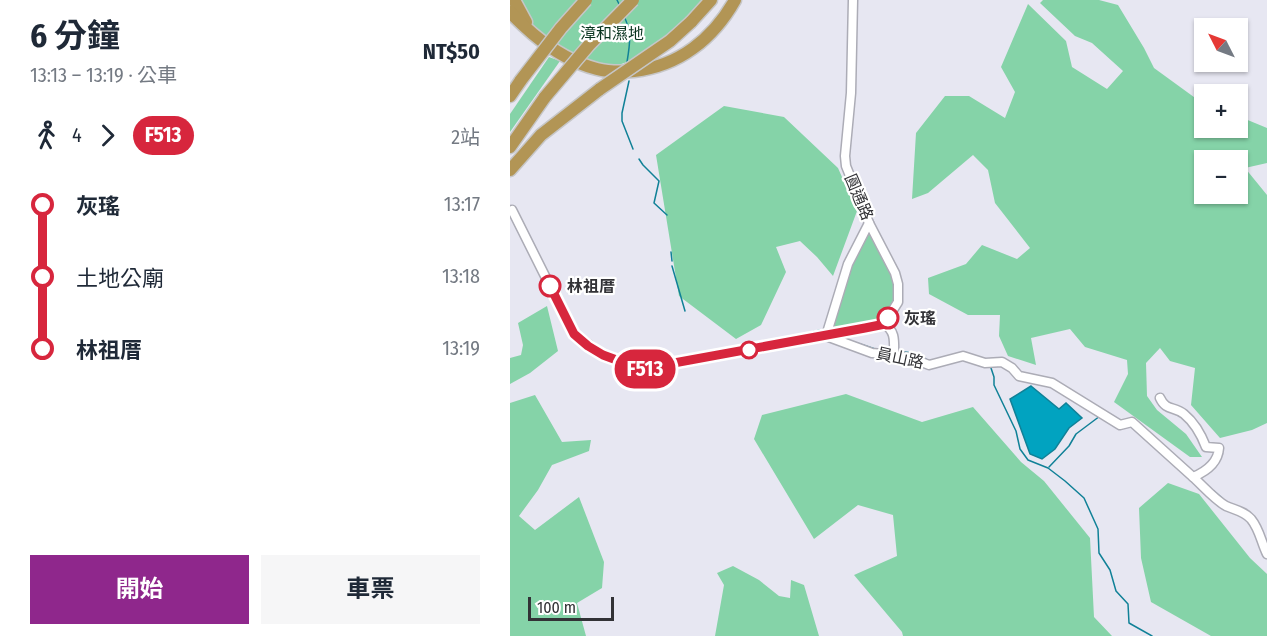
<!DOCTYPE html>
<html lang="zh-TW">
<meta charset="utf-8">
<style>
body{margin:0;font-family:"Fira Sans Condensed","Noto Sans TC",sans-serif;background:#f6f6f7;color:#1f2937;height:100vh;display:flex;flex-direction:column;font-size:22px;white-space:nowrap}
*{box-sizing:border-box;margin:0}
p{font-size:20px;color:#747a83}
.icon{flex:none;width:33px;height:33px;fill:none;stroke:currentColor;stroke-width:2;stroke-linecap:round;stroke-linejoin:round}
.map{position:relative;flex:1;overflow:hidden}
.sheet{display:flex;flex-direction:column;background:#fff;width:510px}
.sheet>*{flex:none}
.badge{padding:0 12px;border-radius:20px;font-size:21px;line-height:39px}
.needle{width:39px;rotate:312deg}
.controls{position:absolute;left:684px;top:18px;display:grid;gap:12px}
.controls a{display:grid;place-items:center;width:54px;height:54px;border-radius:0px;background:#fff;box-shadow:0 2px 4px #0004;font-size:30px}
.scale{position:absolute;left:18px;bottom:15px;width:86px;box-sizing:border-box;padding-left:6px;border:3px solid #323236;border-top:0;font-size:16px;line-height:21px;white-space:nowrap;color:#323236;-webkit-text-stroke:4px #fff;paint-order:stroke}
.map>.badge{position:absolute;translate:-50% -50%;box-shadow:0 0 0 3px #fff}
.legs{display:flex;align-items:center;gap:9px;height:66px;padding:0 30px;font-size:20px}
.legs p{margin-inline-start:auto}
.head{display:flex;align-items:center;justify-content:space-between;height:102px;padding:0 30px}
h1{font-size:33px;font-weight:700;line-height:45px}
.cta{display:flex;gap:12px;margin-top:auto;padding:12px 30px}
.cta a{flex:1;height:69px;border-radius:0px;background:#8f278c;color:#fff;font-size:24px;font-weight:700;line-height:69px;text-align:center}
.cta a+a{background:#f6f6f7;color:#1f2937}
ul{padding:0 30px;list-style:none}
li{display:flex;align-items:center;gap:21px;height:72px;font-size:22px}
li i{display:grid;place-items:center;width:9px;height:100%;margin:0 8px;background:currentColor}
li i::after{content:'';width:15px;height:15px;margin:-8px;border:4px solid;border-radius:50%;background:#fff}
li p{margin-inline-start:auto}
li:first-child i{background:linear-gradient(#0000 50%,currentColor 0)}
li:last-child i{background:linear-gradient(currentColor 50%,#0000 0)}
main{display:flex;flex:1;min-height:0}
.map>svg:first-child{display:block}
</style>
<main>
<section class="sheet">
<div class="head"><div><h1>6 分鐘</h1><p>13:13 – 13:19 · 公車</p></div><b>NT$50</b></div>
<div class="legs"><svg class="icon" aria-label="walk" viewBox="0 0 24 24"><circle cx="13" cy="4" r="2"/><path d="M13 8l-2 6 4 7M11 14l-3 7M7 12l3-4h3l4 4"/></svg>4<svg class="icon" aria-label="forward" viewBox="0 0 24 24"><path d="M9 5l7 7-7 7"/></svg><b class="badge" style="background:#d7263d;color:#fff">F513</b><p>2站</p></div>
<ul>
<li><i style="color:#d7263d"></i><b>灰瑤</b><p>13:17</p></li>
<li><i style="color:#d7263d"></i><span>土地公廟</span><p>13:18</p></li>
<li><i style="color:#d7263d"></i><b>林祖厝</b><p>13:19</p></li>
</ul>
<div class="cta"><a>開始</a><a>車票</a></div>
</section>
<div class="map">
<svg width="757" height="636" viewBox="0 0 757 636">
<rect width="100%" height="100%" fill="#e7e7f2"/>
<!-- green -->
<g fill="#85d3a8" fill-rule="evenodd">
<path d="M 8,0 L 196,0 C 174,22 126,71 93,66 C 79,64 67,57 55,50 C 31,36 19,25 8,0 Z"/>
<path d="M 533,0 L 589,0 L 608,5 L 634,48 L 644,68 L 688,100 L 694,102 L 694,128 L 728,128 L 728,116 L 757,128 L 757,163 L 735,168 L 757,195 L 757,423 L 742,430 L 710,438 L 681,405 L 685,368 L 660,361 L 650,348 L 636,363 L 637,396 L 647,410 L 676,434 L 692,457 L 680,457 L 604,402 L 618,374 L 617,360 L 575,347 L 560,329 L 521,338 L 526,365 L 498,356 L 489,336 L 490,315 L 458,315 L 419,294 L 418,278 L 456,264 L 472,245 L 507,259 L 520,248 L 485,203 L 478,170 L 463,155 L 418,193 L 402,199 L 406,133 L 435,96 L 459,96 L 495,118 L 505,92 L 491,67 L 518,4 L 556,41 L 562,67 L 597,89 L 613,71 L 582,43 L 565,36 L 530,3 ZM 694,160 L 728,160 L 728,194 L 694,194 Z"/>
<path d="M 39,57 L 50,61 L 0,132 L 0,114 Z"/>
<path d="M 214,106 L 274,117 L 328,168 L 347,211 L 323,276 L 307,257 L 290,241 L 266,247 L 276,272 L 251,325 L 226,339 L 169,296 L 146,155 Z"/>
<path d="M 359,232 L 383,274 L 385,297 L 381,319 L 321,331 L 342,266 Z"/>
<path d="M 37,306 L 48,351 L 20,373 L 0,384 L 0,358 L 11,355 L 13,345 L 8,323 Z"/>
<path d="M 336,394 L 412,422 L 463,407 L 511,462 L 534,481 L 580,538 L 584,617 L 602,636 L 393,636 L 392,632 L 344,575 L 387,556 L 383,515 L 348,505 L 304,539 L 244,439 L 252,415 Z"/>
<path d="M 25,395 L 52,442 L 81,440 L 79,451 L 42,465 L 28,490 L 9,516 L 25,530 L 69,497 L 94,562 L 92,588 L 67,603 L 76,636 L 0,636 L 0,403 Z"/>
<path d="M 658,483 L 689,494 L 740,558 L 757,574 L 757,636 L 701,636 L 641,602 L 631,558 L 629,508 Z"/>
<path d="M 223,566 L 249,580 L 269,596 L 280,598 L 281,580 L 294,585 L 309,636 L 205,636 L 214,585 L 207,573 Z"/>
</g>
<!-- water -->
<path fill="#01a3c0" stroke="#108197" stroke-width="1.5" d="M 521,386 L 549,409 L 556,403 L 572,418 L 559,428 L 545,449 L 532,459 L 520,454 L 500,399 Z"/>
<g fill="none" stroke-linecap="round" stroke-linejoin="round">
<!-- stream -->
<g stroke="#108197" stroke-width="1.5">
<path d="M 107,0 L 110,6"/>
<path d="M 114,16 C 122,33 120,44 117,62"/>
<path d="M 119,81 L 112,113 L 112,121 L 123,149"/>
<path d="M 129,159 L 133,165 L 149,181 L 144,203 L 157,215"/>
<path d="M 161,252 L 162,261"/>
<path d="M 162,266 L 175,311"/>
<path d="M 293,334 L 310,330"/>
<path d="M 347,343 L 365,349"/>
<path d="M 235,346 L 275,338"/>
<path d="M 388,351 L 402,353 L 416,359"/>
<path d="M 480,365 L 484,377 L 484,385 L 506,431 L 510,449 L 518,460 L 538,468 L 555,481 L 574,498 L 588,529 L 589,553 L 600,570 L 606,591 L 618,604 L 619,623 L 642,636"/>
<path d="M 539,467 L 559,446 L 566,434 L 590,416"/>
<path d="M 704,491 L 712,498"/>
</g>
<!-- minor casing -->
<g stroke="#acacb6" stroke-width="11">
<g id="minor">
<path d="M 2,210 L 64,334 L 93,355 L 131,369 L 316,336 L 374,324 L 388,302 L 388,284 L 385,273 L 359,223 L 336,166 L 335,156 L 341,93 L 343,0"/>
<path d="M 374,324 C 386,331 384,342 384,355"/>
<path d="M 316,336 L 362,353 L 384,355 L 404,359 L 419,365 L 453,356 L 475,363 L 492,362 L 502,368 L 509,376 L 542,383 L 610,425 L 622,422 L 683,477 C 695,472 708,463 709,448 L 696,447 C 691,434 685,423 674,414 C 664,406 656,411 650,398"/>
<path d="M 316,336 L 338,264 L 359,223"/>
<path d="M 683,477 C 693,486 705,500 716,506 C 725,510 734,511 741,519 C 750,530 751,542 757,554"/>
</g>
</g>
<!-- highway casing -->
<g stroke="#c6c6c7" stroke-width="15">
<g id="highway">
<path d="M 4,0 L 16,22"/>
<path d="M 0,12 C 7,20 15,27 23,34 C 42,50 63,63 87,69 C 98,72 112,72 124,71 C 169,66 203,39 225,0"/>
<path d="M 181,22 L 201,0"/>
<path d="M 0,96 L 11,80"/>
<path d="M 0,147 L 35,97"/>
<path d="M 0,170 L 31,135 L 90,89"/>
</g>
</g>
<!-- minor -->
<use href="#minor" stroke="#fff" stroke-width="8"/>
<!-- highway -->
<use href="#highway" stroke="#b29555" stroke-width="12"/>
<!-- highway-bridge casing -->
<g stroke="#c6c6c7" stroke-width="15" stroke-linecap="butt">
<g id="highway-bridge">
<path d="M 11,80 L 51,28 L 76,0"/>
<path d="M 90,89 L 160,41 L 181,22"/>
<path d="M 35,97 L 79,45 L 123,0"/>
</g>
</g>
<!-- highway-bridge -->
<use href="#highway-bridge" stroke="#b29555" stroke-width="12"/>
</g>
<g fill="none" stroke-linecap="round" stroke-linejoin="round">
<!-- line-1 casing -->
<g stroke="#fff" stroke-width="14">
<path id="line-1" d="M 40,286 L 64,334 L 78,346 L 93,355 L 131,369 L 355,328 L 375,324 L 378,318"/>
</g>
<!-- line-1 -->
<use href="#line-1" stroke="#d7263d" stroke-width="9"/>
</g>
<!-- markers -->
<g fill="#fff" stroke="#d7263d" stroke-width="3">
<circle cx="40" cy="286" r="10"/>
<circle cx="378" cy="318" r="10"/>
<circle cx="239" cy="350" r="8"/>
</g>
<g text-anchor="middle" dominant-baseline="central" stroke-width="4.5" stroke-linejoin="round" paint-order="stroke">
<!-- park labels -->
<g font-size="16" fill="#08331f" stroke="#fff">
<text x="102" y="33">漳和濕地</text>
</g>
<!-- street labels -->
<g font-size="16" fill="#323236" stroke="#fff">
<text transform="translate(349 197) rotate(67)">圓通路</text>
<text transform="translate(390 358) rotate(12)">員山路</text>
</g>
<!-- stop labels -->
<g font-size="16" font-weight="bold" fill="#323236" stroke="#fff" text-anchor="start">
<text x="57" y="286">林祖厝</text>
<text x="394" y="318">灰瑤</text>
</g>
</g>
</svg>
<div class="controls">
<a><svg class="needle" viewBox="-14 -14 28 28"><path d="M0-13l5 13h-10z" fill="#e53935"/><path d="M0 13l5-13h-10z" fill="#747a83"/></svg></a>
<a>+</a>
<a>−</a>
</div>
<div class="scale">100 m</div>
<b class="badge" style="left:135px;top:369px;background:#d7263d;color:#fff">F513</b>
</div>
</main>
